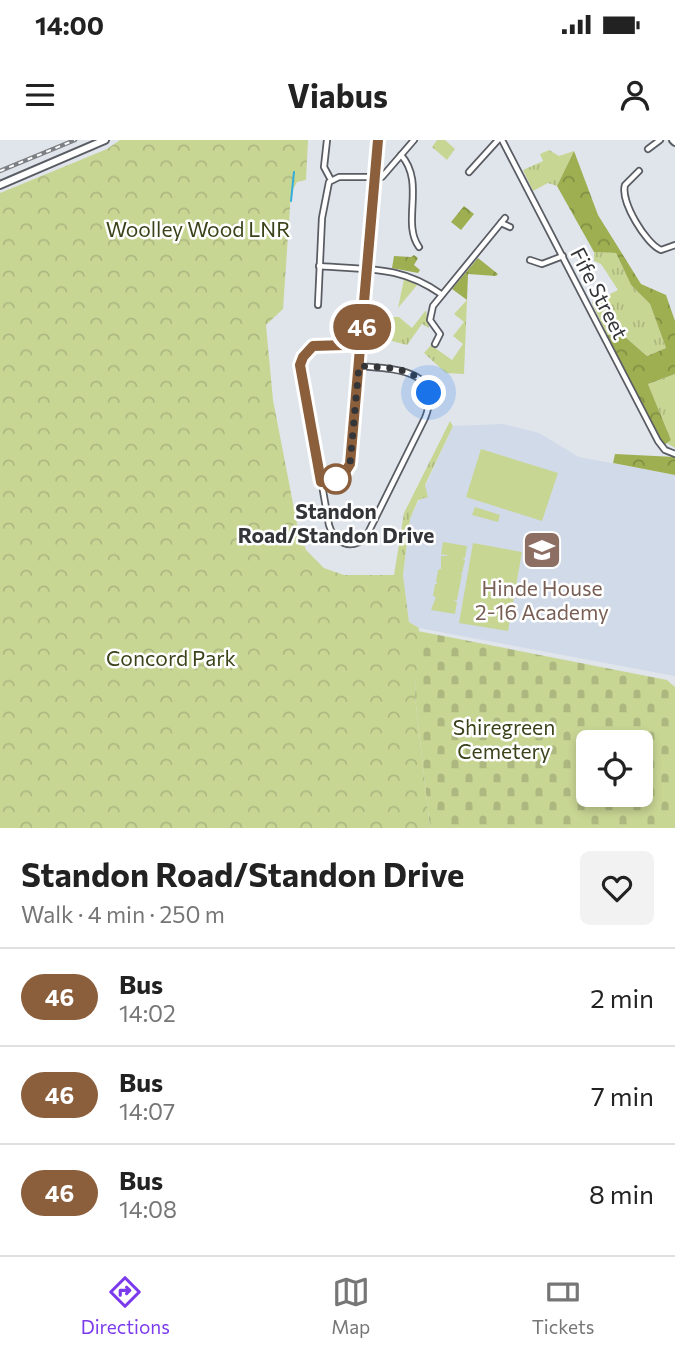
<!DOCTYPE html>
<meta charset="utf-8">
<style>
body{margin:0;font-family:Commissioner,sans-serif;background:#f2f2f2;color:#222;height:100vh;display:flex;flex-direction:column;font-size:26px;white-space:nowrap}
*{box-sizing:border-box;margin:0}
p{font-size:23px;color:#767676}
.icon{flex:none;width:38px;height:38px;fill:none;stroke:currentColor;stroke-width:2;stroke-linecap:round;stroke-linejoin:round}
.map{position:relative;height:688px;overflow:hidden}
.drawer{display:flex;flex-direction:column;background:#fff;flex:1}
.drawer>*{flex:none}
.badge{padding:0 14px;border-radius:23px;font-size:24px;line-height:46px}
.fabs{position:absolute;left:576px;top:590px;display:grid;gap:14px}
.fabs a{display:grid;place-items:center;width:77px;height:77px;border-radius:10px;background:#fff;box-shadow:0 4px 10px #0003;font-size:35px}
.you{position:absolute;width:35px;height:35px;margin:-18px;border:5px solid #fff;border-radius:50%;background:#1a73e8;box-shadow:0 0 0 10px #1a73e833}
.map>.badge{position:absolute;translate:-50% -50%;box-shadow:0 0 0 4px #fff}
.round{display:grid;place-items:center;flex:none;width:74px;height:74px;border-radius:10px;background:#f2f2f2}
.head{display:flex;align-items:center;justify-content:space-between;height:119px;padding:0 21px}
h1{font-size:33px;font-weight:700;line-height:52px}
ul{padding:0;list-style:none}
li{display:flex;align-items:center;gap:21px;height:98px;padding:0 21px;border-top:2px solid #e0e0e0}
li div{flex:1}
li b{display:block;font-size:26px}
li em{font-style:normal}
li .badge{min-width:77px;font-weight:700;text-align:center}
.status{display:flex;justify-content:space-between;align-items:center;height:49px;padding:0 35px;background:#fff;direction:ltr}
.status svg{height:19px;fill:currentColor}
header{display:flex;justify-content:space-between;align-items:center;height:91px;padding:0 21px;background:#fff;font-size:32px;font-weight:700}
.dock{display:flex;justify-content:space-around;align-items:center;height:98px;border-top:2px solid #e0e0e0;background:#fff;font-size:19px;color:#767676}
.dock a{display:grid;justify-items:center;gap:4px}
.dock .current{color:#7c3aed}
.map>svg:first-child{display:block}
</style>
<div class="status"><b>14:00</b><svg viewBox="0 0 49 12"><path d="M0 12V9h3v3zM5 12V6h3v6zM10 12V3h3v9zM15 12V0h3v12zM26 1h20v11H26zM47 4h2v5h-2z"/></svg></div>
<header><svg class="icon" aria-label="menu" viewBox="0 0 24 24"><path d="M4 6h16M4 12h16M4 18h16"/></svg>Viabus<svg class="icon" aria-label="person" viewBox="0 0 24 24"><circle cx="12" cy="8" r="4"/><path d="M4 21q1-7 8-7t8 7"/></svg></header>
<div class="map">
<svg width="675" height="688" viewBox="0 0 675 688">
<defs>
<pattern id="grass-tufts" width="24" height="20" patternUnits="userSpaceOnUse" patternTransform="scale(1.75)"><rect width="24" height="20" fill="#c8d694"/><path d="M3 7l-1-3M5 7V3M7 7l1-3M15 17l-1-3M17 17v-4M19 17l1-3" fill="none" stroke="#acb880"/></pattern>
<pattern id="forest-crowns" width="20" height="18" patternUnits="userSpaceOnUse" patternTransform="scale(1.75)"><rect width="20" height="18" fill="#9eaf51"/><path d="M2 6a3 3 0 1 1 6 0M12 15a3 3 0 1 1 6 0" fill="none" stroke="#818f44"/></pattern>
<pattern id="cemetery-stones" width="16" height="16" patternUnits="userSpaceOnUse" patternTransform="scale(1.75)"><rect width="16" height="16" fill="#c8d694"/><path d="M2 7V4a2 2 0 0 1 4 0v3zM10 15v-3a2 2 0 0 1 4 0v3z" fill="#acb880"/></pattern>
<pattern id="park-crowns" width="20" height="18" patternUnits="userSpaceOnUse" patternTransform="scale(1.75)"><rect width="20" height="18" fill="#c8d694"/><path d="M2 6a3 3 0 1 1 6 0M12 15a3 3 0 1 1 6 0" fill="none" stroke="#acb880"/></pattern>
</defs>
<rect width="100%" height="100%" fill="#e0e5ec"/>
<!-- built -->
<path fill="#d1dae8" d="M 503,284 L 539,293 L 579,317 L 675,335 L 675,536 L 419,488 L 409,482 L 403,435 L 410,379 L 453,286 Z"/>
<!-- grass -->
<g fill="url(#grass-tufts)">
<path d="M 437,0 L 445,0 L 455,9 L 447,20 L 432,7 Z"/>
<path d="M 549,10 L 559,16 L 574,11 L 557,46 L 548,43 L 533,51 L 523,30 L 543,21 L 540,14 Z"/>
<path d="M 594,112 L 616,113 L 631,145 L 650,164 L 666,208 L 647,216 L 624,196 L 607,195 L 592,163 L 618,150 L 601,124 L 594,121 Z"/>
<path d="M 404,139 L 418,144 L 398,168 Z"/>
<path d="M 467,160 L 464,234 L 446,233 L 424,213 L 431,205 L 452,220 L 463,204 L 453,196 L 464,182 L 454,174 Z"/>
<path d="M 426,170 L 429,188 L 422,184 L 407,205 L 388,200 L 388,177 L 399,177 L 412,188 Z"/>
<path d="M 675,234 L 675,308 L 667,303 L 671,300 L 648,244 Z"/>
<path d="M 450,281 L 453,286 L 425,345 L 428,357 L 418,360 L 410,379 L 403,435 L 394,435 L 404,373 Z"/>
</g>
<!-- forest -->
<g fill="url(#forest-crowns)">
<path d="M 574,11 L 598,75 L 641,144 L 666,155 L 675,181 L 675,234 L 648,244 L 671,300 L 663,306 L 607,195 L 624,196 L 647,216 L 666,208 L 650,164 L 631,145 L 616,113 L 594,112 L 557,46 Z"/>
<path d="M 464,66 L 474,74 L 461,90 L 451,82 Z"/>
<path d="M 414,115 L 418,118 L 414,125 L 420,130 L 418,133 L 392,128 L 394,116 L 411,117 Z"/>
<path d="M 478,118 L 498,134 L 496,136 L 468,134 L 467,160 L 452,149 Z"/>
<path d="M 615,314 L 675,317 L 675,335 L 613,323 Z"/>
</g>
<!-- cemetery -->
<path fill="url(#cemetery-stones)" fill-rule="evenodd" d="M 418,491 L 667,540 L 675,547 L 675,688 L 430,688 L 415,556 ZM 588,602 L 640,602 L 640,654 L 588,654 Z"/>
<!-- park -->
<path fill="url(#park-crowns)" d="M 120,0 L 308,0 L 306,40 L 297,42 L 291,53 L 283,169 L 266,185 L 273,260 L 297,384 L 306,410 L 324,428 L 344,435 L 403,435 L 409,482 L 419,488 L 415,556 L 430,688 L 0,688 L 0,53 L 107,9 Z"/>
<!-- garden -->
<g fill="#c8d694">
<path d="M 481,309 L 558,333 L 542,381 L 466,357 Z"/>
<path d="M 475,367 L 500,375 L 498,382 L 472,375 Z"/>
<path d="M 443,402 L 467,406 L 465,418 L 462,418 L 465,420 L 462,433 L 459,433 L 462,434 L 457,460 L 454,460 L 457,462 L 455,474 L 431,470 L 436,457 L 433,456 L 435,444 L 438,444 L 436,442 L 438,430 L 441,429 L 441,416 L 450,416 L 441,414 Z"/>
<path d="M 473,403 L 522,412 L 508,491 L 459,483 Z"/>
</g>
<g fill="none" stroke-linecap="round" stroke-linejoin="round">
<!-- stream -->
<path stroke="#33acd9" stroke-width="2" d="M 291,61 L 294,32"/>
<!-- street casing -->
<g stroke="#595d63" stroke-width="8">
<g id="street">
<path d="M 327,0 L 324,27 L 331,40"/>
<path d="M 502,0 L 658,301 L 665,310 L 675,314"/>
<path d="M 648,9 L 660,0"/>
<path d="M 401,15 C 426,43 401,82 419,107"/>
<path d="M 639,31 L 625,45 C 620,61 646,104 661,110 L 675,105"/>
<path d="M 469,32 L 498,0"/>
<path d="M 501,83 L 510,87"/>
<path d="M 530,120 L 542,124 L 563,116"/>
<path d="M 319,126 C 367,130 400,125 441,154"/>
<path d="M 318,165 L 322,78 L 329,42 L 339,37 L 382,37 L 414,0"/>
<path d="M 435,204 L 440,194 L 430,180 L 433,166 L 505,78"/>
<path d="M 359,226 C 391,229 445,228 425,278 L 366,397 C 351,411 334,403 329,385 L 301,225 L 303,217 L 313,207 L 360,206"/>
<path d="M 321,342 L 342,337 L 350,324 L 379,0"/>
</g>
</g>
<!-- secondary casing -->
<g stroke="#595d63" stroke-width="10">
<g id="secondary">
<path d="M 673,0 L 675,2"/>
<path d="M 0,45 L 105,0"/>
</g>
</g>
<!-- street -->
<use href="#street" stroke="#fff" stroke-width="4.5"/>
<!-- secondary -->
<use href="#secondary" stroke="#fff" stroke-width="6"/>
<!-- rail casing -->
<g stroke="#7c7f84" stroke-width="4.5">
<path id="rail" d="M 0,31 L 75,0"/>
</g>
<!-- rail -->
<use href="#rail" stroke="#fff" stroke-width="2" stroke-dasharray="5" stroke-linecap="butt"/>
</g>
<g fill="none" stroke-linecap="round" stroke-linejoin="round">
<!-- line casing -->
<g stroke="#fff" stroke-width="16">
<path id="line" d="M 345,205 L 313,206 L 303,217 L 300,225 L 321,342 L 342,337 L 350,324 L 378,0"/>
</g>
<!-- line -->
<use href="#line" stroke="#8b5e3c" stroke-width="10"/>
<!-- walk -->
<path stroke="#333538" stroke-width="7" stroke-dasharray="0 12.6" d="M 336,339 L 346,334 L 350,324 L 359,226 C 385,228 417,225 429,253"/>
</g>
<!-- icons -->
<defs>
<g id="school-square" transform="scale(2.0125)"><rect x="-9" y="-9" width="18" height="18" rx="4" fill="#8d6e63" stroke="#fff"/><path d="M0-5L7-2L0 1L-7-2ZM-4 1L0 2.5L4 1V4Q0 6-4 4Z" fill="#fff"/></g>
</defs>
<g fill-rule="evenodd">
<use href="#school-square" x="542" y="410"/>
</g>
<!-- markers -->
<circle fill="#fff" stroke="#8b5e3c" stroke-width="3.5" cx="336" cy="339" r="14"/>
<g text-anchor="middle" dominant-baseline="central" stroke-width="5" stroke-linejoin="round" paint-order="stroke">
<!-- park labels -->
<g font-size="21" fill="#3b431b" stroke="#fff">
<text x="198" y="88">Woolley Wood LNR</text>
<text x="171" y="517">Concord Park</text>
<text x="504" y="586">Shiregreen<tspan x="504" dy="24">Cemetery</tspan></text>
</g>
<!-- street labels -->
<g font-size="21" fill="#333538" stroke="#fff">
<text transform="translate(600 153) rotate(63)">Fife Street</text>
</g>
<!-- stop labels -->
<g font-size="21" font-weight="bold" fill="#333538" stroke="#fff">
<text x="336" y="370">Standon<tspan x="336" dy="24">Road/Standon Drive</tspan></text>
</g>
<!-- education labels -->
<g font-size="21" fill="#785e54" stroke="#fff">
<text x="542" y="447">Hinde House<tspan x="542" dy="24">2-16 Academy</tspan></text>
</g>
</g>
</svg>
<div class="fabs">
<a><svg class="icon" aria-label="locate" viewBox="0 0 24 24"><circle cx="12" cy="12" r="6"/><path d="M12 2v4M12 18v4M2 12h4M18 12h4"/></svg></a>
</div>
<div class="you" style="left:429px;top:253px"></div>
<b class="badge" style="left:362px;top:187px;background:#8b5e3c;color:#fff">46</b>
</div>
<section class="drawer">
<div class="head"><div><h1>Standon Road/Standon Drive</h1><p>Walk · 4 min · 250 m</p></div><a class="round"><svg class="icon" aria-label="heart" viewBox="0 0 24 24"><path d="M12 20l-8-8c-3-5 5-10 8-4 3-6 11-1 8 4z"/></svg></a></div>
<ul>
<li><span class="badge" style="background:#8b5e3c;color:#fff">46</span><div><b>Bus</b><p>14:02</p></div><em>2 min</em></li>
<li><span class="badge" style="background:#8b5e3c;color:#fff">46</span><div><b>Bus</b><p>14:07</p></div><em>7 min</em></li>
<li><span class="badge" style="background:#8b5e3c;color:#fff">46</span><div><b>Bus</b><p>14:08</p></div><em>8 min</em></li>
</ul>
</section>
<nav class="dock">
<a class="current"><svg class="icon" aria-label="directions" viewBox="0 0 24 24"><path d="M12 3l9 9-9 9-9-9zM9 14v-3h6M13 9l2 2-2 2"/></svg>Directions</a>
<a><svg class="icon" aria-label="map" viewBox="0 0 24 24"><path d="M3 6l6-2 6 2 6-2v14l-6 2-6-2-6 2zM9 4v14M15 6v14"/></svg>Map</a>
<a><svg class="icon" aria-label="tickets" viewBox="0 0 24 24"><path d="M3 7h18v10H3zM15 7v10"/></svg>Tickets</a>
</nav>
